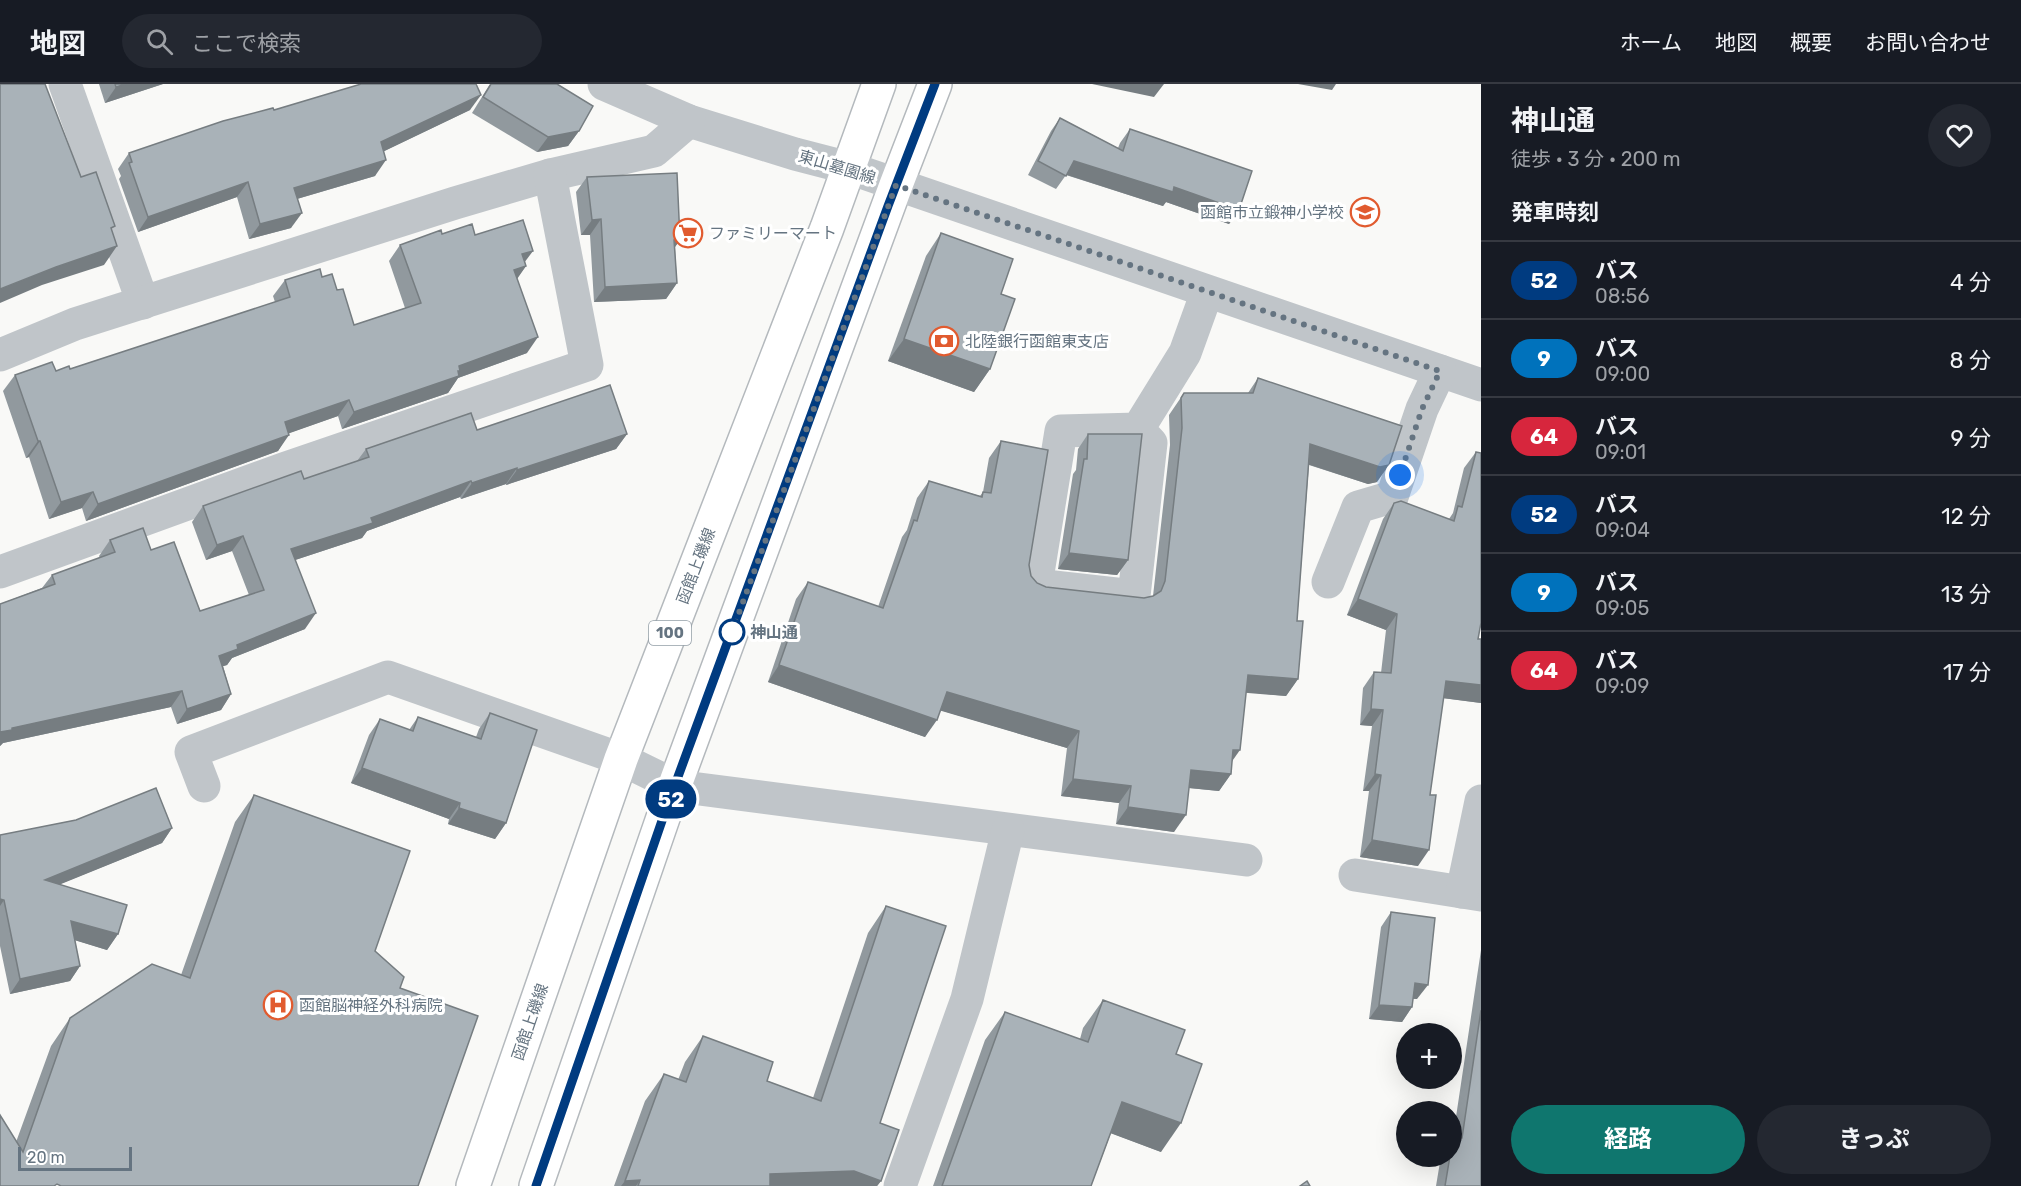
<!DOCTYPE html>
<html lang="ja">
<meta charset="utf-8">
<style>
body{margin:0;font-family:Rubik,"Noto Sans JP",sans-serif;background:#242831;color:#f1f3f6;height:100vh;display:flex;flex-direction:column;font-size:22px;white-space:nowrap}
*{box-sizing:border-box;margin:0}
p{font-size:20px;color:#9ea1a6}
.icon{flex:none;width:33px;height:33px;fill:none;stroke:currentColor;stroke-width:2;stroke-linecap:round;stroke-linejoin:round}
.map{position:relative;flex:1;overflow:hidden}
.side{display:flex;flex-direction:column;background:#171b24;width:540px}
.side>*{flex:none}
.badge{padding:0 12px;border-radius:20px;font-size:21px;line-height:39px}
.controls{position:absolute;left:1396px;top:939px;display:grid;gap:12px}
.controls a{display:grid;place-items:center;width:66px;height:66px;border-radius:50%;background:#171b24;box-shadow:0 6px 24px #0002;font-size:30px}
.scale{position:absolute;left:18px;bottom:15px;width:114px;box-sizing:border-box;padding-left:6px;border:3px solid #657481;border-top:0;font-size:16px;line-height:21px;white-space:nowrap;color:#657481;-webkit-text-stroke:4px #fff;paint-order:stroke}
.you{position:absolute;width:30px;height:30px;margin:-15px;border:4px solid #fff;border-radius:50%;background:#1a73e8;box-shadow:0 0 0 9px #1a73e833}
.map>.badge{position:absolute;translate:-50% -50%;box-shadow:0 0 0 3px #fff}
h2{padding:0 30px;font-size:22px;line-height:54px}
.round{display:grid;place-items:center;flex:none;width:63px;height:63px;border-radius:32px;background:#242831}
.summary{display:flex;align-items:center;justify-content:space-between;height:102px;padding:0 30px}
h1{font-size:28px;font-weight:700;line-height:45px}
.cta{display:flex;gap:12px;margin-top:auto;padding:12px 30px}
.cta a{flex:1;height:69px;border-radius:36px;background:#0f766e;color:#fff;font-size:24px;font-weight:700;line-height:69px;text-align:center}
.cta a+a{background:#242831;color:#f1f3f6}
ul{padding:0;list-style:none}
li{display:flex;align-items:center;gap:18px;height:78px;padding:0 30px;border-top:2px solid #363941}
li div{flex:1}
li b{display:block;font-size:22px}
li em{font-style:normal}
li .badge{min-width:66px;font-weight:700;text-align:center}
header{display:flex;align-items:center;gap:36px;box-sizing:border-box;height:84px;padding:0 30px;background:#171b24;border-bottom:2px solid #363941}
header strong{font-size:28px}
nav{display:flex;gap:33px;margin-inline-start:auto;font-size:21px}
.search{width:420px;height:54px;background:#242831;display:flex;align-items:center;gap:15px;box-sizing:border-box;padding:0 21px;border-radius:33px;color:#9ea1a6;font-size:22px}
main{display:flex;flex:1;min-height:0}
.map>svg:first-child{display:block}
</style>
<header>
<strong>地図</strong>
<div class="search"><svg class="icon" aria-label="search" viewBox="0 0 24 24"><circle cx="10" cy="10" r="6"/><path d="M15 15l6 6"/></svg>ここで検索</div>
<nav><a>ホーム</a><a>地図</a><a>概要</a><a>お問い合わせ</a></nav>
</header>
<main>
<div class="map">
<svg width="1481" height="1102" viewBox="0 0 1481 1102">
<rect width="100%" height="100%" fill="#f9f9f7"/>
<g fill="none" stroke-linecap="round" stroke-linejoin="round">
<!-- major casing -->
<g stroke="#b4b9bd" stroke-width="36">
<g id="major">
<path d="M 473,1102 L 621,675 L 827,144 L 879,0"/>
<path d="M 536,1102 L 665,728 L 896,101 L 935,0"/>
</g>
</g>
<!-- minor -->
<g stroke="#c0c5c9" stroke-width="33">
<path d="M 65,0 L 143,219"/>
<path d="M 604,0 L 689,37 L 795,70 L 849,84 L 1481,301"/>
<path d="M 0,271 L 75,240 L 455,119 L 550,91 L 654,67 L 689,37"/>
<path d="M 1138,345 L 1061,347 L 1036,501 L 1134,512 L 1151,359 L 1138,345 L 1185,269 L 1207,208"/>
<path d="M 0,488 L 286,384 L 587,281 L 550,91"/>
<path d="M 1328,498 L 1358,423 L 1392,413 L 1422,325 L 1440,287"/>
<path d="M 204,702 L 191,668 L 388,593 L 621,675 L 676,702 L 1246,776"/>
<path d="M 1355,791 L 1481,811"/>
<path d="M 1462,808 L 1481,717"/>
<path d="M 900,1102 L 967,915 L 1008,746"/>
</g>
<!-- major -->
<use href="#major" stroke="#fff" stroke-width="33"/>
</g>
<!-- wall -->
<g fill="#91999e">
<path d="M 99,0 L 163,0 L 105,19 Z"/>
<path d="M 359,0 L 476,0 L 470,26 L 384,67 L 375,92 L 297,115 L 291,144 L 249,155 L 237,113 L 138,148 L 119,95 L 121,92 L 118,85 L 129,69 L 359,1 Z"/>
<path d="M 490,0 L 557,0 L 579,47 L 568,62 L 537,68 L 472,29 Z"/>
<path d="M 1060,34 L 1118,64 L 1120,59 L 1130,45 L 1239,126 L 1229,140 L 1166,118 L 1163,122 L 1066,91 L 1056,105 L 1028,91 L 1051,47 Z"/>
<path d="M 587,93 L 680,156 L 675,163 L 677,199 L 666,215 L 594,218 L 590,151 L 581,151 L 576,108 Z"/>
<path d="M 941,149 L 1001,210 L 990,285 L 974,308 L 888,277 L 926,172 Z"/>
<path d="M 442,150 L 475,151 L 525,178 L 526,182 L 517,194 L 527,269 L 458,294 L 448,309 L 342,345 L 338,332 L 289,349 L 278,367 L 86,437 L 82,424 L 49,435 L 29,373 L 26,374 L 3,307 L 15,291 L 56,287 L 70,285 L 275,218 L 273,212 L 285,196 L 322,193 L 337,206 L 354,241 L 405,224 L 389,177 L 400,161 Z"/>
<path d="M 1258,294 L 1377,398 L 1368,400 L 1309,381 L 1297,537 L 1298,595 L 1286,612 L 1246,608 L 1232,678 L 1231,690 L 1219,707 L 1189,704 L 1174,748 L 1116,740 L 1119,719 L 1061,712 L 1067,664 L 940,626 L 925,653 L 768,598 L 796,515 L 808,498 L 878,523 L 902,453 L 907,446 L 917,414 L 929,397 L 980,412 L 983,408 L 989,374 L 1001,357 L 1029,481 L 1031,492 L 1037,499 L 1046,503 L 1144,514 L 1153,512 L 1170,361 L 1169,331 L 1184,309 L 1248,309 Z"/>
<path d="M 477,346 L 627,350 L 616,365 L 506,401 L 506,400 L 461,415 L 460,413 L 367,447 L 362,454 L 295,476 L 305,545 L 232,574 L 227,581 L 223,582 L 231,610 L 221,626 L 177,640 L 171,623 L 3,659 L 0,662 L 0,520 L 42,504 L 52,491 L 100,474 L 99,472 L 110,456 L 151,466 L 200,527 L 249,511 L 232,467 L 206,476 L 192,438 L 203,422 L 304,395 L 357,377 L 366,365 Z"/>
<path d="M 1088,350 L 1128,476 L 1117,491 L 1058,485 L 1073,390 L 1076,386 L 1078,365 Z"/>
<path d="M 1476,368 L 1478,555 L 1481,555 L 1481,619 L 1443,614 L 1418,782 L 1360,773 L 1369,707 L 1363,707 L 1372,642 L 1360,641 L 1363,604 L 1374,588 L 1381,589 L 1386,546 L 1347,531 L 1383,435 L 1394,419 L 1449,435 L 1453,429 L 1464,384 Z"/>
<path d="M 490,629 L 506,739 L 495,755 L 448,740 L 449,735 L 351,699 L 369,651 L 380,635 L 409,646 L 418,633 L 476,653 L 479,645 Z"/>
<path d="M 254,711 L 410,767 L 0,1102 L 51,962 L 70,934 L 181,891 L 235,738 Z"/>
<path d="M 172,744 L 162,759 L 60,800 L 118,850 L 107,866 L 75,856 L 80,882 L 70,897 L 10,910 L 0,862 L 0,751 Z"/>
<path d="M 886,822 L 880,1039 L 881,1097 L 877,1102 L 614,1102 L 645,1017 L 664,990 L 678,996 L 685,978 L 703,952 L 767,997 L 813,1014 L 868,849 Z"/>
<path d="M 1391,828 L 1417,915 L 1413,915 L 1412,923 L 1402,938 L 1369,935 L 1381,843 Z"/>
<path d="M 1481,866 L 1481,1102 L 1436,1102 L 1441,1072 L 1452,1072 L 1453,1053 Z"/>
<path d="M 1103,916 L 1176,970 L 1161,1068 L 1111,1049 L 1091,1102 L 933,1102 L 985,956 L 1005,928 L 1080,955 L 1083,944 Z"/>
</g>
<!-- shaded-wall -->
<g fill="#767d81">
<path d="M 126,0 L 163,0 L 105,19 L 116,3 Z"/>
<path d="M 1092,0 L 1164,0 L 1154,13 Z"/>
<path d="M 1298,0 L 1336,0 L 1332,6 Z"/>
<path d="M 481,11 L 470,26 L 370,74 L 381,58 Z"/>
<path d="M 579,47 L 568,62 L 537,68 L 548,53 Z"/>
<path d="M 386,76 L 375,92 L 283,119 L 294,104 Z"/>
<path d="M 1074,77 L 1174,103 L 1239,126 L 1229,140 L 1166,118 L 1163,122 L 1064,90 Z"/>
<path d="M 248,98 L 237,113 L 138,148 L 148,133 Z"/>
<path d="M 302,129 L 291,144 L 249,155 L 260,140 Z"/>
<path d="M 601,135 L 590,151 L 581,151 L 592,136 Z"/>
<path d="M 674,156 L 680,156 L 669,171 Z"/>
<path d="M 117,162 L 104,181 L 42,201 L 0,219 L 0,205 L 56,183 Z"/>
<path d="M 533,167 L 521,183 L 522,170 Z"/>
<path d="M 526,182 L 515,198 L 514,186 Z"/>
<path d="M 677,199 L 666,215 L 594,218 L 605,203 Z"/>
<path d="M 538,253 L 527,269 L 458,294 L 448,309 L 342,345 L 354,328 L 459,282 Z"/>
<path d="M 904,255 L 990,285 L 974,308 L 888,277 Z"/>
<path d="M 349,316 L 338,332 L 273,355 L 285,338 Z"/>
<path d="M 627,350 L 616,365 L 506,401 L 517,386 Z"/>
<path d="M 289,351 L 278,367 L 86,437 L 98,420 Z"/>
<path d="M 38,357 L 40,357 L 29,373 L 26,374 Z"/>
<path d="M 1310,360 L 1389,381 L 1377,398 L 1368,400 L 1298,377 Z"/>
<path d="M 517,384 L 506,400 L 461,415 L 472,399 Z"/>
<path d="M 471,397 L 460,413 L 367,447 L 362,454 L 280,481 L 291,465 L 371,434 Z"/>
<path d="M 93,408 L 82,424 L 49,435 L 61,418 Z"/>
<path d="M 243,452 L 232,467 L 206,476 L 217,461 Z"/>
<path d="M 1069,469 L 1128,476 L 1117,491 L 1058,485 Z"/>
<path d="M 1358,515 L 1397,530 L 1386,546 L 1347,531 Z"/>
<path d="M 316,529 L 305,545 L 232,574 L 227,581 L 208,587 L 219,572 L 237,561 Z"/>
<path d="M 779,581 L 937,636 L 925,653 L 768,598 Z"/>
<path d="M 1248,591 L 1298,595 L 1286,612 L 1236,608 Z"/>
<path d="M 1446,597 L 1481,601 L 1481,619 L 1434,613 Z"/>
<path d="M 182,607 L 171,623 L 3,659 L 0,662 L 0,648 L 12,644 Z"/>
<path d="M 947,608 L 1079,647 L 1067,664 L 935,625 Z"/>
<path d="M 231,610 L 221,626 L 177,640 L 187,625 Z"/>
<path d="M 1371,625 L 1383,626 L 1372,642 L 1360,641 Z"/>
<path d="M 1233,666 L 1240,666 L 1228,683 Z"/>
<path d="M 362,684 L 460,719 L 449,735 L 351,699 Z"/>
<path d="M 1191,686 L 1231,690 L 1219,707 L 1179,703 Z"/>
<path d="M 1375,690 L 1381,691 L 1369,707 L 1363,707 Z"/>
<path d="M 1073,695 L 1131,702 L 1119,719 L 1061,712 Z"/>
<path d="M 1128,723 L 1186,731 L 1174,748 L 1116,740 Z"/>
<path d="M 459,724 L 506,739 L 495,755 L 448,740 Z"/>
<path d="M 172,744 L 162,759 L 34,811 L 45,796 Z"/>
<path d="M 1372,756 L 1429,766 L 1418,782 L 1360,773 Z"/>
<path d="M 0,815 L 4,816 L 0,822 Z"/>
<path d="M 71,837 L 118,850 L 107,866 L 61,852 Z"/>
<path d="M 80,882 L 70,897 L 10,910 L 20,895 Z"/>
<path d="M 1415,899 L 1428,901 L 1417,915 L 1405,914 Z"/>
<path d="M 1379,921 L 1412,923 L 1402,938 L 1369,935 Z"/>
<path d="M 1122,1018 L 1181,1039 L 1161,1068 L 1102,1046 Z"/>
<path d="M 854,1087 L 881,1097 L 877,1102 L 762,1102 L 770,1090 Z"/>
<path d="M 640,1096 L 636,1102 L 621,1102 L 625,1097 Z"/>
</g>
<!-- building -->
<g fill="#a9b2b8" stroke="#767d81" stroke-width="1.5">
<path d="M 0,0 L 45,0 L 81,93 L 96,88 L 115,142 L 111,144 L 117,162 L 56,183 L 0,205 Z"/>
<path d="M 115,0 L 126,0 L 116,3 Z"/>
<path d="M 361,0 L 476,0 L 481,11 L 381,58 L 386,76 L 294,104 L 302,129 L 260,140 L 248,98 L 148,133 L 129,79 L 132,78 L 129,69 L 223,37 L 273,24 L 274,26 Z"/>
<path d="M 491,0 L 557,0 L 593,22 L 579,47 L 548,53 L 483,13 Z"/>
<path d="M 1060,34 L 1123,67 L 1130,45 L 1252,87 L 1239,126 L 1174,103 L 1173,108 L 1074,77 L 1066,92 L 1038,77 Z"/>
<path d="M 677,89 L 680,156 L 674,156 L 677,199 L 605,203 L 601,135 L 592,136 L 587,93 Z"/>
<path d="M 523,136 L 533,167 L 522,170 L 526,182 L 514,186 L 538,253 L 459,282 L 460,287 L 458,287 L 459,292 L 354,328 L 349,316 L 285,338 L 289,351 L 98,420 L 93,408 L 61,418 L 40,357 L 38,357 L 15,291 L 52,278 L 56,287 L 69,282 L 70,285 L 290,213 L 285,196 L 320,185 L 322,193 L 332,190 L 337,206 L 343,205 L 354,241 L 421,219 L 400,161 L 441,146 L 442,150 L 472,140 L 475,151 Z"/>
<path d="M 941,149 L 1013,175 L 1001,210 L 1015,215 L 990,285 L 904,255 Z"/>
<path d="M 1258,294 L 1402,342 L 1389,381 L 1380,383 L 1310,360 L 1297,537 L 1303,537 L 1298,595 L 1248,591 L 1240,666 L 1233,666 L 1231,690 L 1191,686 L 1186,731 L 1128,723 L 1131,702 L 1073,695 L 1079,647 L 947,608 L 937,636 L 779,581 L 808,498 L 883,524 L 914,436 L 917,437 L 929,397 L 982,413 L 983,408 L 991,409 L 1001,357 L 1048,366 L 1029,481 L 1031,492 L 1037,499 L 1046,503 L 1144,514 L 1153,512 L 1161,507 L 1165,497 L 1182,344 L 1181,314 L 1184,309 L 1253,309 Z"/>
<path d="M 610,301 L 627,350 L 517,386 L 517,384 L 472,399 L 471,397 L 371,434 L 373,439 L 291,465 L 316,529 L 237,561 L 238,565 L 219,572 L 231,610 L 187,625 L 182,607 L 12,644 L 12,646 L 0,648 L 0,520 L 55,500 L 52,491 L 115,468 L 110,456 L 143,444 L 151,466 L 174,458 L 200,527 L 264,506 L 243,452 L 217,461 L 203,422 L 301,387 L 304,395 L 369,373 L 366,365 L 471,329 L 477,346 Z"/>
<path d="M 1088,350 L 1142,350 L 1128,476 L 1069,469 L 1084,375 L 1087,375 Z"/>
<path d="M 1476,368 L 1481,369 L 1481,539 L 1478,555 L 1481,555 L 1481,601 L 1446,597 L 1430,711 L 1436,711 L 1429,766 L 1372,756 L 1381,691 L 1375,690 L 1383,626 L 1371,625 L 1374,588 L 1391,589 L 1397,530 L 1358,515 L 1394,419 L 1401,417 L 1454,437 L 1458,422 L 1462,423 Z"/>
<path d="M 490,629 L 537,646 L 506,739 L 459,724 L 460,719 L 362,684 L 380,635 L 413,647 L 418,633 L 481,655 Z"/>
<path d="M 156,704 L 172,744 L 45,796 L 127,821 L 118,850 L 71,837 L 80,882 L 20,895 L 4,816 L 0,815 L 0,751 L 76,736 Z"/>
<path d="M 254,711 L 410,767 L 375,867 L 404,893 L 400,904 L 478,932 L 418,1102 L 61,1102 L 57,1100 L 54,1102 L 0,1102 L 0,1031 L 23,1068 L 70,934 L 152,880 L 190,894 Z"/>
<path d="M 886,822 L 946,842 L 880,1039 L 899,1046 L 881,1097 L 854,1087 L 770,1090 L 770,1102 L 638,1102 L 640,1096 L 625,1097 L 664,990 L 686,998 L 703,952 L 773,978 L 767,997 L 821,1017 Z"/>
<path d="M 1391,828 L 1435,834 L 1428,901 L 1415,899 L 1412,923 L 1379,921 Z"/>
<path d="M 1103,916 L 1185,946 L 1176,970 L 1202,980 L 1181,1039 L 1122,1018 L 1091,1102 L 942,1102 L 1005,928 L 1088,958 Z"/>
<path d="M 1481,926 L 1481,1102 L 1445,1102 L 1450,1072 L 1452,1072 L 1453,1053 L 1462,1054 Z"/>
<path d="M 1307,1097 L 1310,1102 L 1300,1102 Z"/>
</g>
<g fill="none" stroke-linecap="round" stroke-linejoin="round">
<!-- line casing -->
<g stroke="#fff" stroke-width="14">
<path id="line" d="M 536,1102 L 665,728 L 888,122 L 935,0"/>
</g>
<!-- line -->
<use href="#line" stroke="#003b80" stroke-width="9"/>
<!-- walk -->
<path stroke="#657481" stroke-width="6" stroke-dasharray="0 10.8" d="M 732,548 L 896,101 L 1440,287 L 1422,325 L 1400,391"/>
</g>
<!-- icons -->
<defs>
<g id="school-ring" transform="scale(1.5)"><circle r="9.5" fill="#fff" stroke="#e15b2f" stroke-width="1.5"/><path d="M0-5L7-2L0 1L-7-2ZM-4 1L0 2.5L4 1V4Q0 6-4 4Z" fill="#e15b2f"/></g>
<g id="supermarket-ring" transform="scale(1.5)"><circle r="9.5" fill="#fff" stroke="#e15b2f" stroke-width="1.5"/><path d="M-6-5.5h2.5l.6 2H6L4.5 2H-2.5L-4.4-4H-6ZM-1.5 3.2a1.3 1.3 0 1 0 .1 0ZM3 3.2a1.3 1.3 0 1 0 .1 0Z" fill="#e15b2f"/></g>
<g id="bank-ring" transform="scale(1.5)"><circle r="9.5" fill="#fff" stroke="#e15b2f" stroke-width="1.5"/><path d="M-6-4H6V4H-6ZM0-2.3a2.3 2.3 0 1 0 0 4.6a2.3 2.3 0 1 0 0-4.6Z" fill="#e15b2f"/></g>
<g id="hospital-ring" transform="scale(1.5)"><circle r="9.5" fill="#fff" stroke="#e15b2f" stroke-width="1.5"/><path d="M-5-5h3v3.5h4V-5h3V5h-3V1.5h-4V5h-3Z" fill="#e15b2f"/></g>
</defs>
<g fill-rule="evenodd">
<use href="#school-ring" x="1365" y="128"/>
<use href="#supermarket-ring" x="688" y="149"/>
<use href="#bank-ring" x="944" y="257"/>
<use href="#hospital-ring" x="278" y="921"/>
</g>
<!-- markers -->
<circle fill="#fff" stroke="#003b80" stroke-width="3" cx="732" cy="548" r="12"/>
<g text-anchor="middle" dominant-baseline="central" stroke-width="6" stroke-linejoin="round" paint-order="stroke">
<!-- shield labels -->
<rect fill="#fff" stroke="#939ea7" stroke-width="1.5" x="649" y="537" width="42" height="24" rx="4.5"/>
<g font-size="15" font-weight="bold" fill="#657481">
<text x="670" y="549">100</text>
</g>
<!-- street labels -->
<g font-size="16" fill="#657481" stroke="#fff">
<text transform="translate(837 83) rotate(17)">東山墓園線</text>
<text transform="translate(696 482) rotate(-69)">函館上磯線</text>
<text transform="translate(530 938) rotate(-71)">函館上磯線</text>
</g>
<!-- poi labels -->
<g font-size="16" fill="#657481" stroke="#fff" text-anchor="start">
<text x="1344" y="128" text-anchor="end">函館市立鍛神小学校</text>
<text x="709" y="149">ファミリーマート</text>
<text x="965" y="257">北陸銀行函館東支店</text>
<text x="299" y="921">函館脳神経外科病院</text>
</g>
<!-- stop labels -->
<g font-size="16" font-weight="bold" fill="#657481" stroke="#fff" text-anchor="start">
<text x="750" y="548">神山通</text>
</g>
</g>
</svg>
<div class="controls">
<a>+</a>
<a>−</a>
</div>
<div class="scale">20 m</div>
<div class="you" style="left:1400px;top:391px"></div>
<b class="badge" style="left:671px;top:715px;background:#003b80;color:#fff">52</b>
</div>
<section class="side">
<div class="summary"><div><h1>神山通</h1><p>徒歩 · 3 分 · 200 m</p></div><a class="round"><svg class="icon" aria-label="heart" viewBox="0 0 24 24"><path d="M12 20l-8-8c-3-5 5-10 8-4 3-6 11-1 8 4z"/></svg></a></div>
<h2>発車時刻</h2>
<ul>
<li><span class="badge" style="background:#003b80;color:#fff">52</span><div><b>バス</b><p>08:56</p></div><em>4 分</em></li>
<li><span class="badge" style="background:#0072bc;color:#fff">9</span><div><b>バス</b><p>09:00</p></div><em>8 分</em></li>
<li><span class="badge" style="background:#d7263d;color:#fff">64</span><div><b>バス</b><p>09:01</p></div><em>9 分</em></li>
<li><span class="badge" style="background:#003b80;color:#fff">52</span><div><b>バス</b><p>09:04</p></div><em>12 分</em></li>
<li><span class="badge" style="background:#0072bc;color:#fff">9</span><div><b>バス</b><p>09:05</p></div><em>13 分</em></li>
<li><span class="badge" style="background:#d7263d;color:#fff">64</span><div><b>バス</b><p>09:09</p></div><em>17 分</em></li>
</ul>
<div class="cta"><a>経路</a><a>きっぷ</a></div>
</section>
</main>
